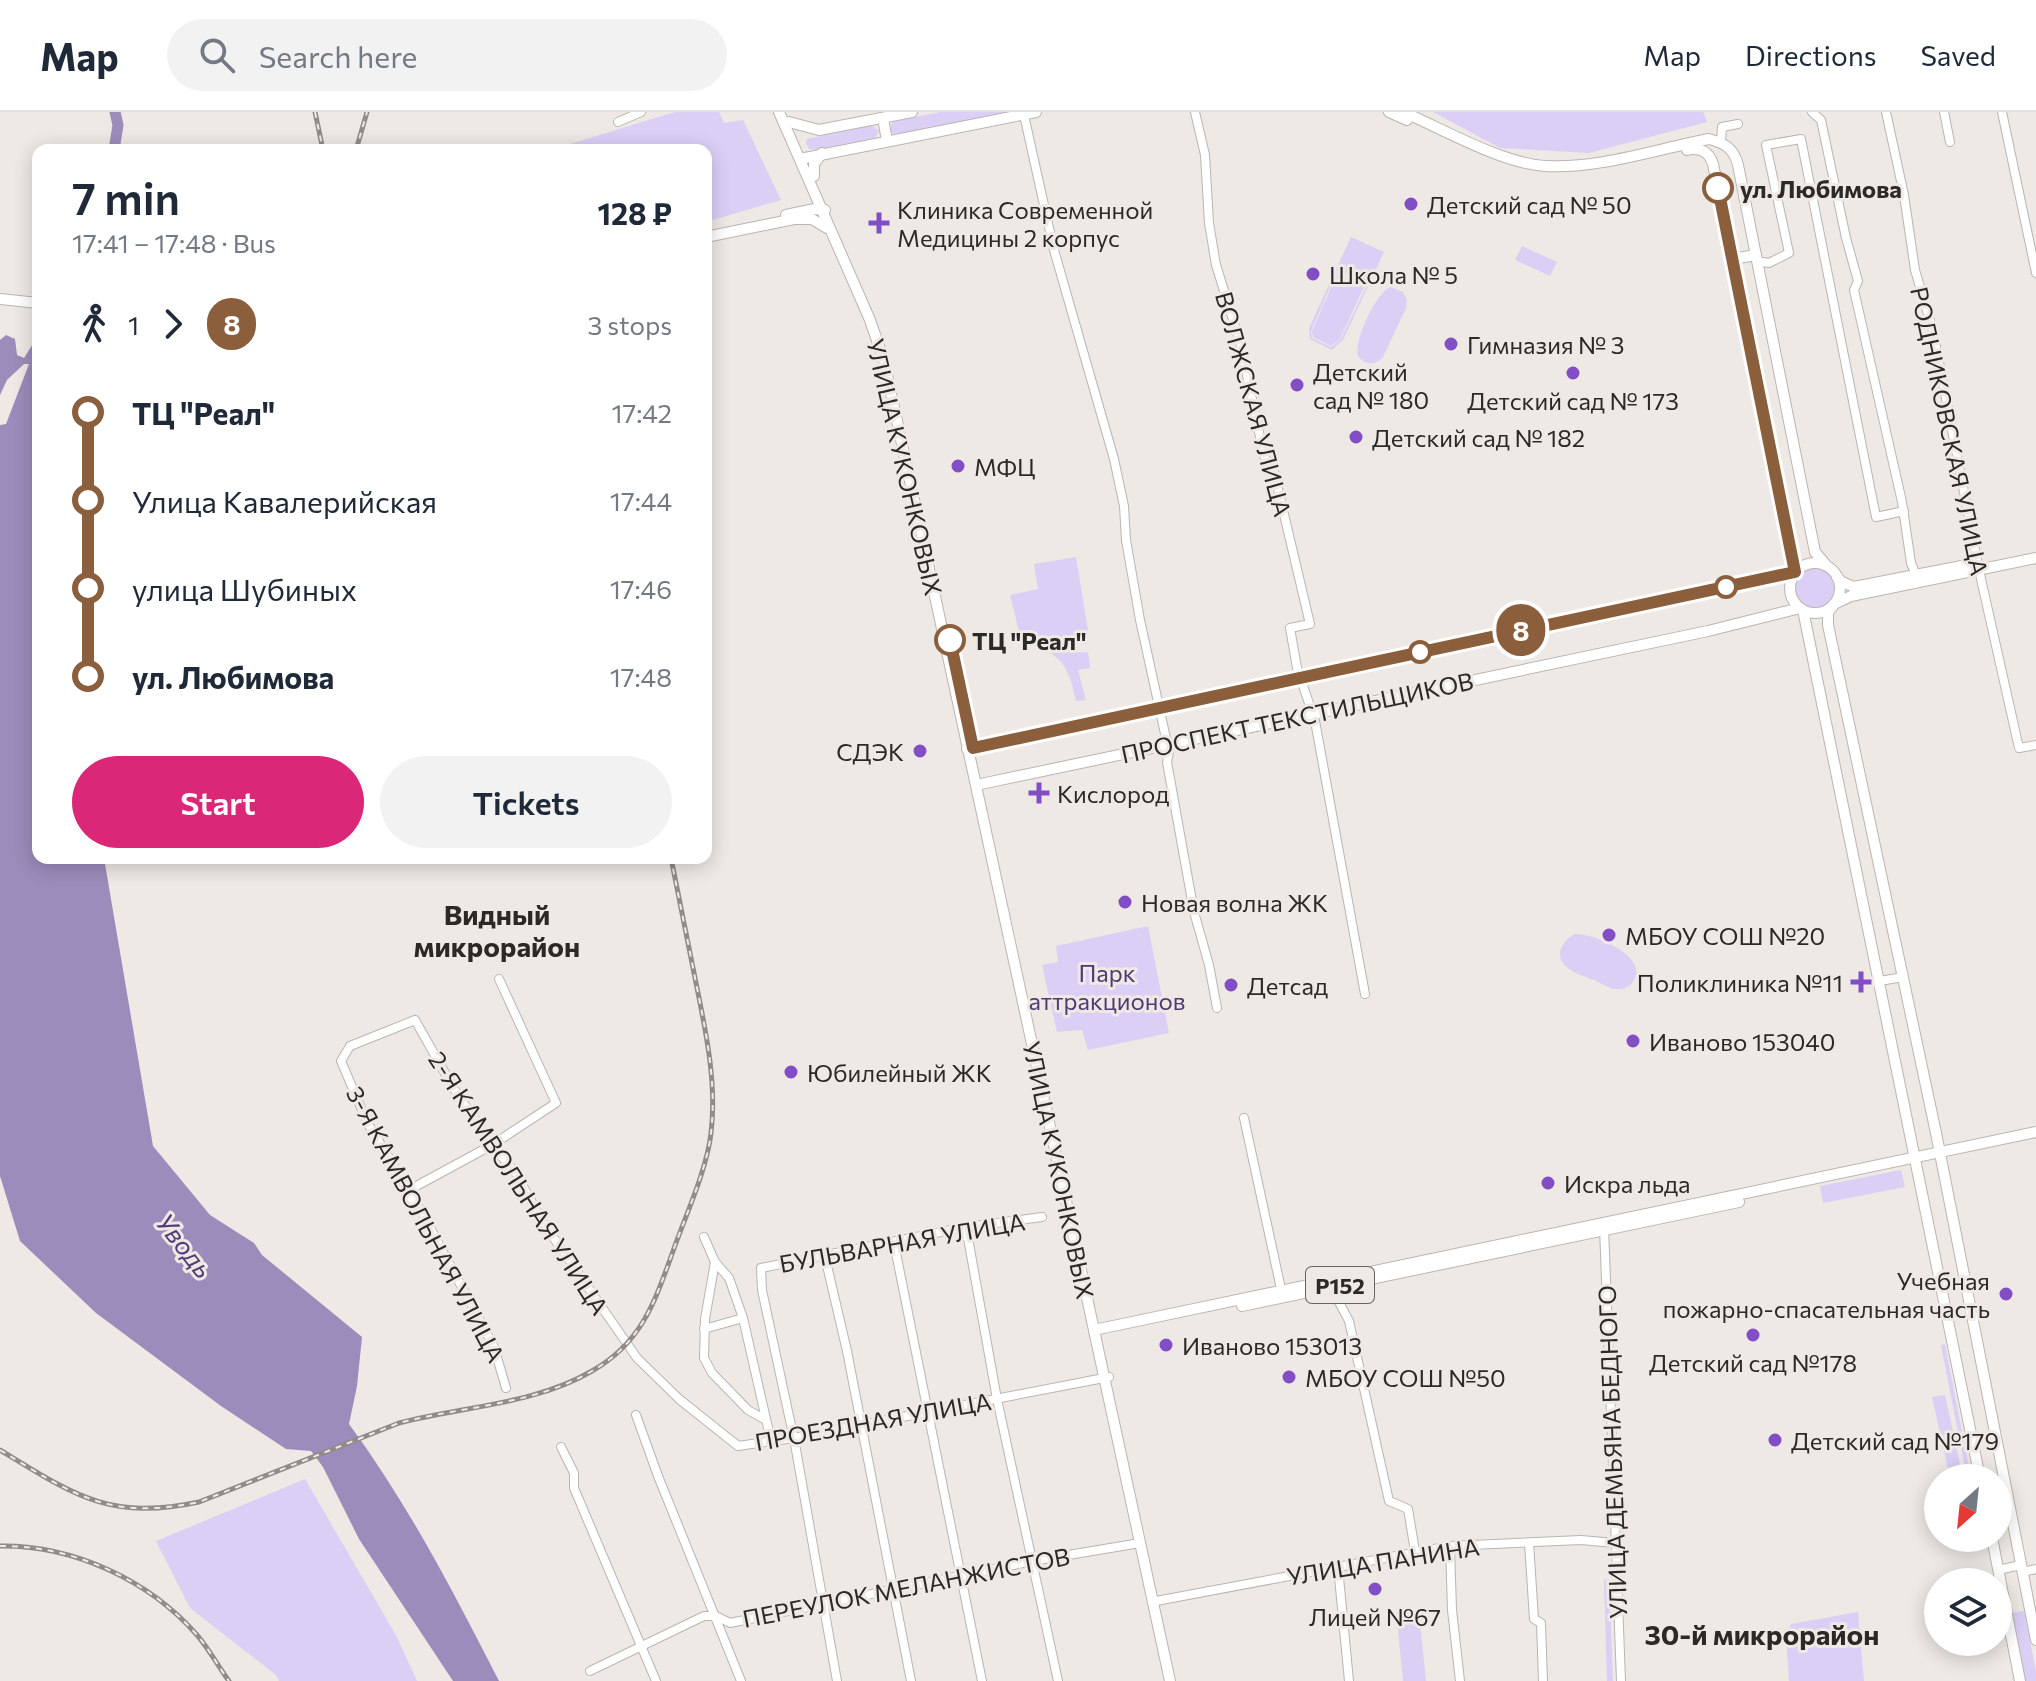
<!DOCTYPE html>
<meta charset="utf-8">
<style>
body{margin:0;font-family:Commissioner,sans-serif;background:#f2f2f3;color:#1f2937;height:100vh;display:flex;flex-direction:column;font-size:30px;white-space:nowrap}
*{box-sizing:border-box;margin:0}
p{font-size:26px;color:#747a83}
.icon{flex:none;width:44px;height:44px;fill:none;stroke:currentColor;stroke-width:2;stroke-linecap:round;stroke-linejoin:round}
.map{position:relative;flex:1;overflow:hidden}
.sheet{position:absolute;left:32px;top:32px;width:680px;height:720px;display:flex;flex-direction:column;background:#fff;border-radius:16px;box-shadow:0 4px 20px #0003}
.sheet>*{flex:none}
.badge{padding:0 16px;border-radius:26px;font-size:28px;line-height:52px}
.needle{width:52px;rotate:207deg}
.controls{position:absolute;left:1924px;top:1352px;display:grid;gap:16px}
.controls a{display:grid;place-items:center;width:88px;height:88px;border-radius:50%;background:#fff;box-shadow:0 4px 20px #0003;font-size:40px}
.map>.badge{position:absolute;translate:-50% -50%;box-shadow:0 0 0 4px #fff}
.legs{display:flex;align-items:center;gap:12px;height:88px;padding:0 40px;font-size:26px}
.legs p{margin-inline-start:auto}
.overview{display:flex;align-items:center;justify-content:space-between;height:136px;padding:0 40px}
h1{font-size:44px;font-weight:600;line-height:60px}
.action{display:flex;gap:16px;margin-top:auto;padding:16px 40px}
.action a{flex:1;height:92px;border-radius:48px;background:#db2777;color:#fff;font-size:32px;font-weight:600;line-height:92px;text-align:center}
.action a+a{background:#f2f2f3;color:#1f2937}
ul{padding:0 40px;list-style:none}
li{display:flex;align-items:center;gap:28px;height:88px;font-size:30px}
li i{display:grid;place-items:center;width:12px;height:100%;margin:0 10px;background:currentColor}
li i::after{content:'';width:20px;height:20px;margin:-10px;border:6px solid;border-radius:50%;background:#fff}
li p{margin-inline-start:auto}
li:first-child i{background:linear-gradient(#0000 50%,currentColor 0)}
li:last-child i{background:linear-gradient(currentColor 50%,#0000 0)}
header{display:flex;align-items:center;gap:48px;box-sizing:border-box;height:112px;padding:0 40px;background:#fff;border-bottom:2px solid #e0e1e3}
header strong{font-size:38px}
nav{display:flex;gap:44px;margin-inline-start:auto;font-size:28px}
.search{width:560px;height:72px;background:#f2f2f3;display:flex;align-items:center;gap:20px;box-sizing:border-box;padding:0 28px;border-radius:44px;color:#747a83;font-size:30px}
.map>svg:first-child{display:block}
</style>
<header>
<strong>Map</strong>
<div class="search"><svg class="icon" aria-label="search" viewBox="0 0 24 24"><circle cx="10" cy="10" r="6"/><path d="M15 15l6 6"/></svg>Search here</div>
<nav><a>Map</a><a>Directions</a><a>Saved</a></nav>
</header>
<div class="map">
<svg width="2036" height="1569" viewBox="0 0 2036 1569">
<rect width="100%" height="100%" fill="#eee9e4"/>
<!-- green -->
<g fill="#dbcff6" fill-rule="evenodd">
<path d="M 675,0 L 719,0 L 724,11 L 743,8 L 781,88 L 706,110 L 706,38 L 550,38 Z"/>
<path d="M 941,0 L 1012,0 L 896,23 L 889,19 L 893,9 Z"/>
<path d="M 1433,0 L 1703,0 L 1707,10 L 1589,41 L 1500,36 Z"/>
<path d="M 871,13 L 879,19 L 875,26 L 818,38 L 809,37 L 806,31 L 807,27 Z"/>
<path d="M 1351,125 L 1384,140 L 1343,228 L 1332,238 L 1310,227 L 1309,216 ZM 1340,160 L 1364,172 L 1366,175 L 1341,227 L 1331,235 L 1312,226 L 1311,219 L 1336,161 Z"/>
<path d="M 1522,134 L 1557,150 L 1550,164 L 1515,148 Z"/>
<path d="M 1337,162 L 1364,175 L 1340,227 L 1331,234 L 1313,225 L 1312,219 Z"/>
<path d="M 1390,175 L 1403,180 L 1407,188 L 1406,196 L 1383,245 C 1375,254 1365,253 1358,244 C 1353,230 1376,181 1390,175 Z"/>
<path d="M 1076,445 L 1088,519 L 1068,525 L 1072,541 L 1088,540 L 1090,556 L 1078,558 L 1086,588 L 1076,589 C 1068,550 1059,541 1021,527 L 1010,483 L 1038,477 L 1034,452 Z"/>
<circle cx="1815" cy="476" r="20"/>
<path d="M 1148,814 L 1169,921 L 1088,938 L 1082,918 L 1057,920 L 1042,853 L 1058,850 L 1056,834 Z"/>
<path d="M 1575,822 C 1593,821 1649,844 1634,868 C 1631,874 1625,877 1619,877 C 1611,878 1603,872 1596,869 C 1587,865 1575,862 1568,856 C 1553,845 1562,828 1575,822 Z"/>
<path d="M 1901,1058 L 1905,1075 L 1823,1091 L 1820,1074 Z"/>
<path d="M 1945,1232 L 1971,1366 L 1967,1366 L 1941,1233 Z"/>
<path d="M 1945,1283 L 1963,1366 L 1950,1366 L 1932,1285 Z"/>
<path d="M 305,1367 L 397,1525 L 417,1569 L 279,1569 L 276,1563 L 190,1496 L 156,1429 Z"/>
<path d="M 1609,1467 L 1613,1569 L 1607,1569 L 1604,1468 Z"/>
<path d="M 2024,1499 L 2036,1559 L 2036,1569 L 2021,1569 L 2007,1502 Z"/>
<path d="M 1858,1500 L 1864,1569 L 1789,1569 L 1786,1525 L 1791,1512 Z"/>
<path d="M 1410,1510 L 1419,1515 L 1421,1520 L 1426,1569 L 1403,1569 L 1398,1518 L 1405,1511 Z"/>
</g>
<!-- water -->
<path fill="#9b8cbb" d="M 6,223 L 15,227 L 17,243 L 24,246 L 38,224 L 38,746 L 104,746 L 153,1034 L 210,1103 L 254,1131 L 262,1143 L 362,1225 L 357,1274 L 349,1312 C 408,1392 454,1481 499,1569 L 453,1569 L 359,1427 L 323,1355 L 311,1339 L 286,1337 L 221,1294 L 96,1201 L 20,1129 L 0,1064 L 0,313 L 6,312 L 29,252 L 24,252 L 7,268 L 0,283 L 0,228 Z"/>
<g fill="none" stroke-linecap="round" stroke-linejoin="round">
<!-- river -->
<path stroke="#9b8cbb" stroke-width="11" d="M 114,38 L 118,13 L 115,0"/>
<!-- minor casing -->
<g stroke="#bab5b0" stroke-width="10">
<g id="minor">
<path d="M 1195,0 L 1205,43 L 1209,111 L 1216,153 L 1240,230 L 1264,344 L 1274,360 L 1310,512 L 1290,516 L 1297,556 L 1315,609 L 1365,882"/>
<path d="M 1812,0 L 1821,8 L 1846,126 L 1858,169 L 1854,178 L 1902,390 L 1911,451 L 1916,463"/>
<path d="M 1886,0 L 1904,83 L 1915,158 L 1933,219 L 1979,458 L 2019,636 L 2036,633"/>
<path d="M 1944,0 L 1950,30"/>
<path d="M 2002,0 L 2036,161"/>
<path d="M 1024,3 L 1054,138 L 1114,347 L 1124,394 L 1126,428 L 1140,508 L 1169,640 L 1167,650 L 1194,800 L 1209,853 L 1217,896"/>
<path d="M 618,10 L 641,0"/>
<path d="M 1721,30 L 1722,15 L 1738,12"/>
<path d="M 1757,149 L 1769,151 L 1789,141 L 1766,33 L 1801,27 L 1876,405 L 1904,399"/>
<path d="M 1880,869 L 1903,865"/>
<path d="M 1244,1006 L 1281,1177"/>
<path d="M 409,1078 L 492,1033 L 556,991 L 499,867"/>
<path d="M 966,1115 L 997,1287 L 1058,1569"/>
<path d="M 1604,1115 L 1621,1569"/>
<path d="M 704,1125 L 715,1150 L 729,1166 L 743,1206 L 771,1329"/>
<path d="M 894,1131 L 982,1569"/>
<path d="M 825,1145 L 847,1239 L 911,1569"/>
<path d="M 715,1150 L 705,1207 L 704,1246 L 712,1261 L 748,1298 L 766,1308"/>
<path d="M 1331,1175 L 1349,1209 L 1389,1389 L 1408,1397 L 1415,1439"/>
<path d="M 704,1217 L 743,1206"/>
<path d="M 506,1276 L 494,1235 L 420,1097 L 410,1085 L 409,1078 L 368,1012 L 341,949 L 350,934 L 415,908 L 454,977 L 492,1033 L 515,1060 L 544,1112 L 637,1246 L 679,1287 L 738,1334 L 794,1326 L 1109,1265"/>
<path d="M 636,1303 L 658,1364 L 741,1569"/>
<path d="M 561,1335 L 574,1361 L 574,1376 L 656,1569"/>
<path d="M 1529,1431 L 1534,1507 L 1541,1511 L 1543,1569"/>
<path d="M 1450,1434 L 1452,1498 L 1460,1569"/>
<path d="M 1338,1455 L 1349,1569"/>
<path d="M 1998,1458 L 2021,1453"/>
<path d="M 2023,1460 L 2036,1457"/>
<path d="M 1156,1489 L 1450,1434 L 1581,1428 L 1615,1431"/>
<path d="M 590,1559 L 704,1504 L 716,1504 L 730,1511 L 1033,1449 L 1140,1431"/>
<path d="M 837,1569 L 795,1332 L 762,1178 L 761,1156 L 966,1115 L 1042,1105"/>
</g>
</g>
<!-- major casing -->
<g stroke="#bab5b0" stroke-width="12">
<g id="major">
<path d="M 779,0 L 870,208 L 884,249 L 1170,1569"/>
<path d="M 1389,0 L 1407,8"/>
<path d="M 1403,0 C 1443,17 1503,52 1546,54 C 1598,57 1657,37 1709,27 C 1725,31 1734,37 1738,53 L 1815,440 L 1826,453"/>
<path d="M 883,6 L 887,29"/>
<path d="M 789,10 L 819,18 L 912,0"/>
<path d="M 1687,38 C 1699,35 1709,39 1713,52 L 1795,460"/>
<path d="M 800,47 L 1036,0"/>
<path d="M 814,64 L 814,52 L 822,41"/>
<path d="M 786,103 L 815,97 L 825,98"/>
<path d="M 706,125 L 794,107 L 812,107 L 827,116"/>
<path d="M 1732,147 L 1756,143"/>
<path d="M 0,187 L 38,191"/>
<circle cx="1815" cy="476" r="25"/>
<path d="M 1837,465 L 1842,470 L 1854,475 L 1977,451"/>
<path d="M 1834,492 L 1851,484 L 2036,446"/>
<path d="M 1833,494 L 1828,500 L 1828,513 L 1936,1021 L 2036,1528"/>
<path d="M 1803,498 L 1980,1366"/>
<path d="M 967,637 L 1795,460"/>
<path d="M 981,672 L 1708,519 L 1800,496"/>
<path d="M 1242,1194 L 1739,1090"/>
<path d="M 1094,1218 L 2036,1020"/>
<path d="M 1992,1426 L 2020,1569"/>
</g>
</g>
<!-- minor -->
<use href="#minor" stroke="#fff" stroke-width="8"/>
<!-- major -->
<use href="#major" stroke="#fff" stroke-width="10"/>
<!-- rail casing -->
<g stroke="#908c89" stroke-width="5">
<g id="rail">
<path d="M 315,0 L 323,38"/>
<path d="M 356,38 L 367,0"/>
<path d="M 0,1338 C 74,1383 109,1409 199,1390 L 399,1311 C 463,1294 534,1293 592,1259 C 641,1231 654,1192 672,1142 C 684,1107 707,1058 711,1021 C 717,971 706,920 696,871 C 688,829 679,788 671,746"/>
<path d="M 0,1434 C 73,1433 149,1468 197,1523 C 209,1537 218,1554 229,1569"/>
</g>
</g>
<!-- rail -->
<use href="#rail" stroke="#eee9e4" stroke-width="2" stroke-dasharray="6" stroke-linecap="butt"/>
</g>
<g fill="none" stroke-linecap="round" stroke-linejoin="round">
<!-- line-1 casing -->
<g stroke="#fff" stroke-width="18">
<path id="line-1" d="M 950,528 L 973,636 L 1795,460 L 1718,76"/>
</g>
<!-- line-1 -->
<use href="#line-1" stroke="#8b5e3c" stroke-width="12"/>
</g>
<!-- markers -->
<g fill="#fff" stroke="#8b5e3c" stroke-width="4">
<circle cx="1718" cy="76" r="14"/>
<circle cx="1726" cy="475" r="10"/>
<circle cx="950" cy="528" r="14"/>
<circle cx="1420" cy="540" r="10"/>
</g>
<g fill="#814ec6" stroke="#eee9e4" stroke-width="3">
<circle cx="1411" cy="92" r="8"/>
<path d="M875 99h8v8h8v8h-8v8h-8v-8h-8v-8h8z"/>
<circle cx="1313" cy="162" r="8"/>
<circle cx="1451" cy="232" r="8"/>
<circle cx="1573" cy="261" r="8"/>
<circle cx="1297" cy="273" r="8"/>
<circle cx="1356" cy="325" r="8"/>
<circle cx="958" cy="354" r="8"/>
<circle cx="920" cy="639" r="8"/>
<path d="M1035 669h8v8h8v8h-8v8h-8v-8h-8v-8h8z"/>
<circle cx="1125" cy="790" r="8"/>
<circle cx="1609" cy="823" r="8"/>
<path d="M1857 858h8v8h8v8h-8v8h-8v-8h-8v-8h8z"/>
<circle cx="1231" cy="873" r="8"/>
<circle cx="1633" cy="929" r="8"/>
<circle cx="791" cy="960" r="8"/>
<circle cx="1548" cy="1071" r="8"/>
<circle cx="2006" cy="1182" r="8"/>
<circle cx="1753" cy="1223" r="8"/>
<circle cx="1166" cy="1233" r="8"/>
<circle cx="1289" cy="1265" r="8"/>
<circle cx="1775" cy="1328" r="8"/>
<circle cx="1375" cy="1477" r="8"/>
</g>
<g text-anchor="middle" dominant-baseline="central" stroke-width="6" stroke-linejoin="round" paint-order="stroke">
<!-- shield labels -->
<rect fill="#eee9e4" stroke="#666360" stroke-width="2" x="1306" y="1155" width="68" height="36" rx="6"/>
<g font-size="22" font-weight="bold" fill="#2c2a28">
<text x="1340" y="1173">Р152</text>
</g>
<!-- stop labels -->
<g font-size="24" font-weight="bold" fill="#2c2a28" stroke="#eee9e4" text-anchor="start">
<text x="1740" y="76">ул. Любимова</text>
<text x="972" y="528">ТЦ "Реал"</text>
</g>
<!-- poi labels -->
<g font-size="24" fill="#2c2a28" stroke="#eee9e4" text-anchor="start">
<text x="1427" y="92">Детский сад № 50</text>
<text x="897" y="97">Клиника Современной<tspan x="897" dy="28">Медицины 2 корпус</tspan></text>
<text x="1329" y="162">Школа № 5</text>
<text x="1467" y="232">Гимназия № 3</text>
<text x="1313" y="259">Детский<tspan x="1313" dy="28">сад № 180</tspan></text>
<text x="1573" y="288" text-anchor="middle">Детский сад № 173</text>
<text x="1372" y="325">Детский сад № 182</text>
<text x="974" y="354">МФЦ</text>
<text x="904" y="639" text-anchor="end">СДЭК</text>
<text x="1057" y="681">Кислород</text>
<text x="1141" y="790">Новая волна ЖК</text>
<text x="1625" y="823">МБОУ СОШ №20</text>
<text x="1843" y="870" text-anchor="end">Поликлиника №11</text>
<text x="1247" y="873">Детсад</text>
<text x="1649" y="929">Иваново 153040</text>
<text x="807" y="960">Юбилейный ЖК</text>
<text x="1564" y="1071">Искра льда</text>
<text x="1990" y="1168" text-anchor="end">Учебная<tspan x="1990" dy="28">пожарно-спасательная часть</tspan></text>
<text x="1182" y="1233">Иваново 153013</text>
<text x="1753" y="1250" text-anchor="middle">Детский сад №178</text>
<text x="1305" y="1265">МБОУ СОШ №50</text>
<text x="1791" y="1328">Детский сад №179</text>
<text x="1375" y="1504" text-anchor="middle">Лицей №67</text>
</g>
<!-- street labels -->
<g font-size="24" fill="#2c2a28" stroke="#eee9e4">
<text transform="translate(1254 292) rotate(75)">ВОЛЖСКАЯ УЛИЦА</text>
<text transform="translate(1950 319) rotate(78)">РОДНИКОВСКАЯ УЛИЦА</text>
<text transform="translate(905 355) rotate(77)">УЛИЦА КУКОНКОВЫХ</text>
<text transform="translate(1297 605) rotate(-12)">ПРОСПЕКТ ТЕКСТИЛЬЩИКОВ</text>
<text transform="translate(1059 1058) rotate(78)">УЛИЦА КУКОНКОВЫХ</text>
<text transform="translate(519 1071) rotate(57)">2-Я КАМВОЛЬНАЯ УЛИЦА</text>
<text transform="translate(426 1112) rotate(62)">3-Я КАМВОЛЬНАЯ УЛИЦА</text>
<text transform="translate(902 1130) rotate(-10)">БУЛЬВАРНАЯ УЛИЦА</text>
<text transform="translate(873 1309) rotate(-10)">ПРОЕЗДНАЯ УЛИЦА</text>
<text transform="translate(1612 1340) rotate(-92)">УЛИЦА ДЕМЬЯНА БЕДНОГО</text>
<text transform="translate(1383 1449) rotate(-9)">УЛИЦА ПАНИНА</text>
<text transform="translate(906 1475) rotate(-11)">ПЕРЕУЛОК МЕЛАНЖИСТОВ</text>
</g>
<!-- park labels -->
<g font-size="24" fill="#503975" stroke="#eee9e4">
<text x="1107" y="860">Парк<tspan x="1107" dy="28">аттракционов</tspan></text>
</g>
<!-- water labels -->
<g font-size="26" font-style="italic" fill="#523a77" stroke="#eee9e4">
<text transform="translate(185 1133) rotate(52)">Уводь</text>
</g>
<!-- quarter labels -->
<g font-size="28" font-weight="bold" fill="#2c2824" stroke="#eee9e4">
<text x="497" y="802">Видный<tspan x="497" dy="32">микрорайон</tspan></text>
<text x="1762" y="1522">30-й микрорайон</text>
</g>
</g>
</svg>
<div class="controls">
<a><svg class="needle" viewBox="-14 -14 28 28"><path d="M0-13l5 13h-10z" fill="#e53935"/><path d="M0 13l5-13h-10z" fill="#747a83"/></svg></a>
<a><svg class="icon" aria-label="layers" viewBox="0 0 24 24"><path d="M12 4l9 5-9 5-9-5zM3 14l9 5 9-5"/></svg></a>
</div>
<b class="badge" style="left:1521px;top:518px;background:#8b5e3c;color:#fff">8</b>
<section class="sheet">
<div class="overview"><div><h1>7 min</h1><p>17:41 – 17:48 · Bus</p></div><b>128 ₽</b></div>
<div class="legs"><svg class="icon" aria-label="walk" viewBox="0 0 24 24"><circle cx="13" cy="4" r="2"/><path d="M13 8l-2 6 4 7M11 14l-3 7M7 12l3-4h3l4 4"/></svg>1<svg class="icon" aria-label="forward" viewBox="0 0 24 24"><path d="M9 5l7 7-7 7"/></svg><b class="badge" style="background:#8b5e3c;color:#fff">8</b><p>3 stops</p></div>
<ul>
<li><i style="color:#8b5e3c"></i><b>ТЦ &quot;Реал&quot;</b><p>17:42</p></li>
<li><i style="color:#8b5e3c"></i><span>Улица Кавалерийская</span><p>17:44</p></li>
<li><i style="color:#8b5e3c"></i><span>улица Шубиных</span><p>17:46</p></li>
<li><i style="color:#8b5e3c"></i><b>ул. Любимова</b><p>17:48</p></li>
</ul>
<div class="action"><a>Start</a><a>Tickets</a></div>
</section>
</div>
